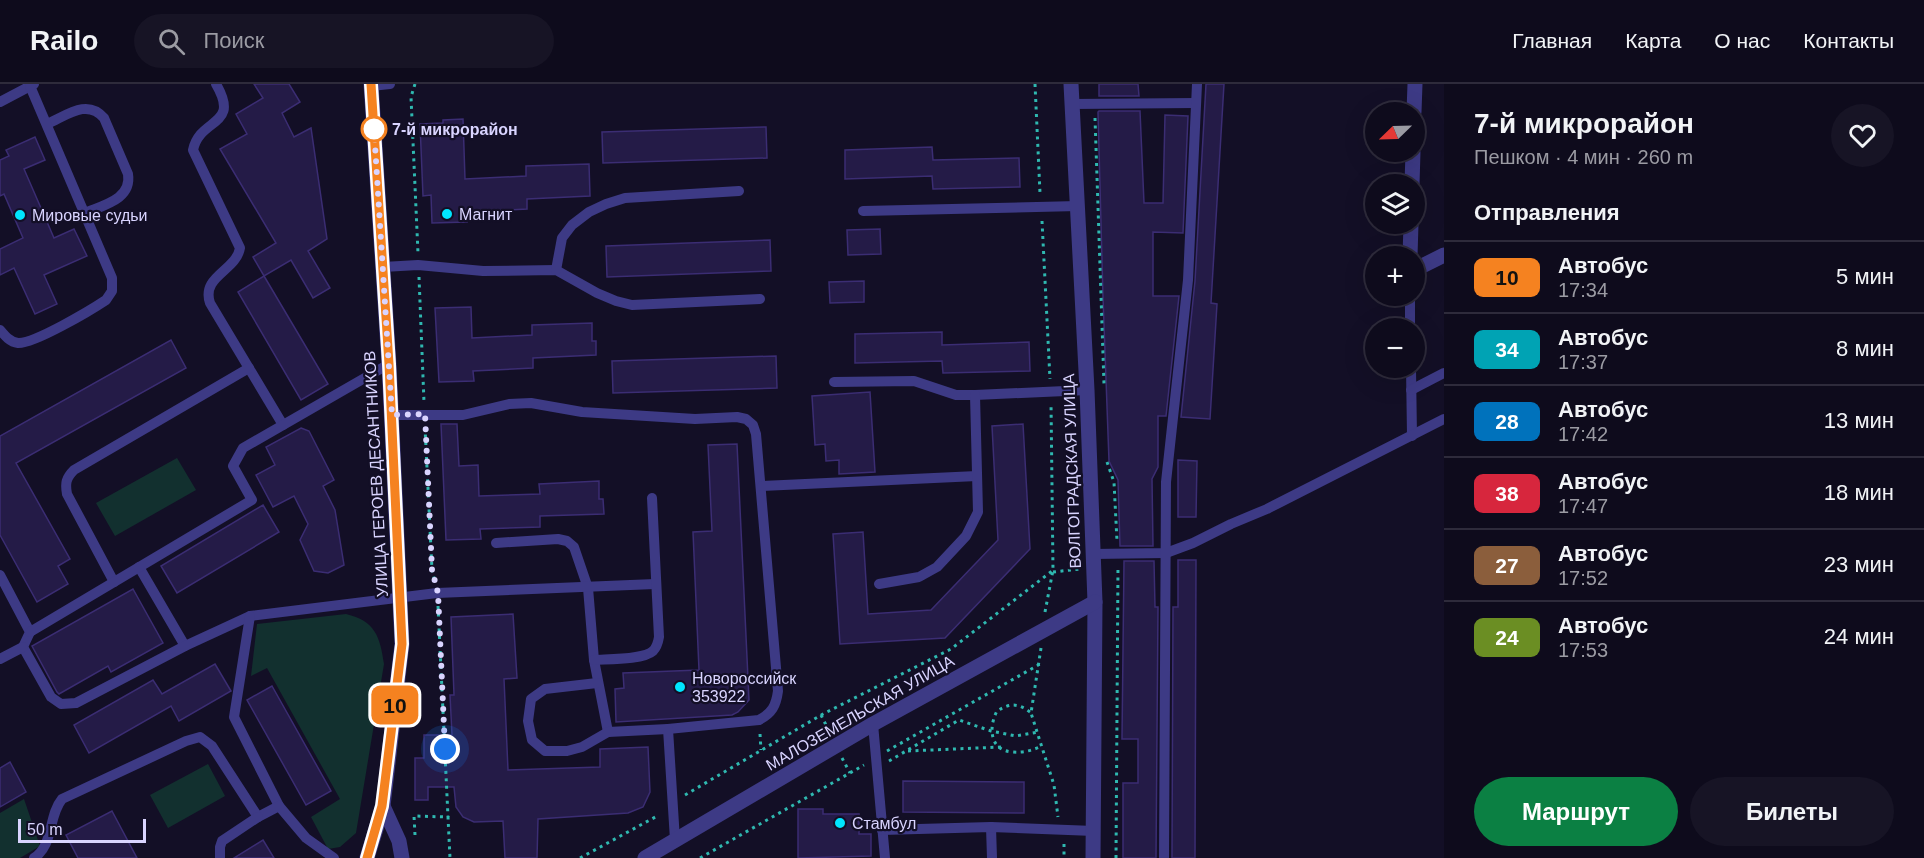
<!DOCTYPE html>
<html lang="ru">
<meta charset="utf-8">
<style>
body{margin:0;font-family:Helvetica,sans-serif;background:#171425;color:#f1f3f6;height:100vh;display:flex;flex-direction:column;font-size:22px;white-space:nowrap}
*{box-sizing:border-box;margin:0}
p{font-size:20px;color:#9b9ba3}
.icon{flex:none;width:33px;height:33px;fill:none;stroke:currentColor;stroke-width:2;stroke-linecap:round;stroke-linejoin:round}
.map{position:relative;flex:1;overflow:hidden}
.sheet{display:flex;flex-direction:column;background:#0e0b1c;width:480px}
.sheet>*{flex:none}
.badge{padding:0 12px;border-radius:9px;font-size:21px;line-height:39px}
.needle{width:39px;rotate:247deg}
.tools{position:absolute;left:1365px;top:18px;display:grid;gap:12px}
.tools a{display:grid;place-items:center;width:60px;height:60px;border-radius:50%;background:#0e0b1c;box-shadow:0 6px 24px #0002,0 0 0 2px #2e2b3b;font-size:30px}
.scale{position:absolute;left:18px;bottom:15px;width:128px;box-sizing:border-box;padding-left:6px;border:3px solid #d9d4ff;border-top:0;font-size:16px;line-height:21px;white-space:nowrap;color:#d9d4ff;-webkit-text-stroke:4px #130f26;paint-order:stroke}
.you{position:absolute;width:30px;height:30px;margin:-15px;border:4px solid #fff;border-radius:50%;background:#1a73e8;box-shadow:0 0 0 9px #1a73e833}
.map>.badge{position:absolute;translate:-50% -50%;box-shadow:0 0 0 3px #fff}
h2{padding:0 30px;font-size:22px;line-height:54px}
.round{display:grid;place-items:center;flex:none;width:63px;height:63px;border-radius:32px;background:#171425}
.headline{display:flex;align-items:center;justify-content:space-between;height:102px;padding:0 30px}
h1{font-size:28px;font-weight:800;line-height:45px}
.primary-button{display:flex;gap:12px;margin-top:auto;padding:12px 30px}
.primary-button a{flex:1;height:69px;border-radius:36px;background:#0b8043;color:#fff;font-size:24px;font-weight:800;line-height:69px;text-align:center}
.primary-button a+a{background:#171425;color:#f1f3f6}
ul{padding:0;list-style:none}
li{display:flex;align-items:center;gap:18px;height:72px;padding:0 30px;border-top:2px solid #2e2b3b}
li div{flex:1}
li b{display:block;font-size:22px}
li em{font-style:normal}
li .badge{min-width:66px;font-weight:700;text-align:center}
header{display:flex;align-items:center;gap:36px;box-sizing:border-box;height:84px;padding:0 30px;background:#0e0b1c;border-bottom:2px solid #2e2b3b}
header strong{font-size:28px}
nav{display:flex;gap:33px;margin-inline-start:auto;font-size:21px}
.search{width:420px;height:54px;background:#171425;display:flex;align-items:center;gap:15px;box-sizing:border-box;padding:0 21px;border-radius:33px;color:#9b9ba3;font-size:22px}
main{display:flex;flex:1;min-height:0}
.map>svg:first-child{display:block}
</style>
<header>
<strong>Railo</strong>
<div class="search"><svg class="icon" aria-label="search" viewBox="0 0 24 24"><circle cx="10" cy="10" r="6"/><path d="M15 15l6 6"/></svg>Поиск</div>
<nav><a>Главная</a><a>Карта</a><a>О нас</a><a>Контакты</a></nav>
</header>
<main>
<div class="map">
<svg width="1444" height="774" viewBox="0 0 1444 774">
<rect width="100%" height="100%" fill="#130f26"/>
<!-- green -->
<g fill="#12302f">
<path d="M 177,374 L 196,406 L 115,452 L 96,419 Z"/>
<path d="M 346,530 C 375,537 380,552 384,580 L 356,749 L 340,763 L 328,765 L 311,733 L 340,715 L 267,584 L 251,592 L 257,540 Z"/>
<path d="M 208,680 L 225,712 L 168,744 L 150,711 Z"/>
<path d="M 24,715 L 40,762 L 20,774 L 0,774 L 0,729 Z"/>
</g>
<!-- building -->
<g fill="#241b47" stroke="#3b2d73" stroke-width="1.5">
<path d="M 254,0 L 289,0 L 300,18 L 282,29 L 294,53 L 311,44 L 327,155 L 308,167 L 330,204 L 313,214 L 291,176 L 264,192 L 253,173 L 276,159 L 220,65 L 247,50 L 236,30 L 263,14 Z"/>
<path d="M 1099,0 L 1138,0 L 1139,12 L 1099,12 Z"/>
<path d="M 1206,0 L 1224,0 L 1211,219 L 1217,220 L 1210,335 L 1181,333 L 1195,197 Z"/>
<path d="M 1099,27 L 1140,27 L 1144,119 L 1163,119 L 1165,31 L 1188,32 L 1183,149 L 1153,148 L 1153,212 L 1179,212 L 1166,332 L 1158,332 L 1158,383 L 1152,395 L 1153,462 L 1120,462 L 1118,396 L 1109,377 L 1103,213 L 1098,28 Z"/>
<path d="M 463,35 L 465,95 L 526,92 L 526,82 L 589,80 L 590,112 L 527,115 L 527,125 L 467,128 L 467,138 L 432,139 L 431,111 L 423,112 L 420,40 L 443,39 L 443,36 Z"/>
<path d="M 766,43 L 767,74 L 603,79 L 602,48 Z"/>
<path d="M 35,53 L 45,76 L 24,85 L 54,154 L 74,145 L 87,172 L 44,191 L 57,220 L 35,230 L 14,184 L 0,191 L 0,165 L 23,154 L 4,110 L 0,112 L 0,76 L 9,72 L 6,66 Z"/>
<path d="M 932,63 L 933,76 L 1019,74 L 1020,103 L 933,105 L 932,92 L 845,95 L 845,66 Z"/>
<path d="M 880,145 L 881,170 L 848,171 L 847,146 Z"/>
<path d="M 770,156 L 771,187 L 607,193 L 606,162 Z"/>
<path d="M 264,192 L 328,300 L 301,316 L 238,208 Z"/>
<path d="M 864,197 L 864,218 L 830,219 L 829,198 Z"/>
<path d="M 471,223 L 472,254 L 532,251 L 532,241 L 592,239 L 592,257 L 596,257 L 596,271 L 533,274 L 533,284 L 473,287 L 474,297 L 439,298 L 435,224 Z"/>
<path d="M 942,248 L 942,261 L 1029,258 L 1030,287 L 943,289 L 942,277 L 855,279 L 855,250 Z"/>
<path d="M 171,256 L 186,284 L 16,379 L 70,475 L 58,482 L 68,500 L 37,518 L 0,451 L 0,352 Z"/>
<path d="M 776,272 L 777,304 L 613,309 L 612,277 Z"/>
<path d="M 870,308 L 875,388 L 839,390 L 839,376 L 826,377 L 825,360 L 815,361 L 812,312 Z"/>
<path d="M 441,340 L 457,340 L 459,382 L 478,381 L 479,412 L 540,410 L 539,400 L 599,397 L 599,415 L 603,415 L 604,430 L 540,432 L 540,443 L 480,445 L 481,455 L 446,456 Z"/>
<path d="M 1023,340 L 1030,465 L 945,554 L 840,560 L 833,450 L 863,448 L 868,530 L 931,526 L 998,456 L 992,342 Z"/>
<path d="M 301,344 L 309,347 L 334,396 L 323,402 L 335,426 L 344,481 L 328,489 L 314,487 L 300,456 L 308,440 L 294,412 L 273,423 L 256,391 L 275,381 L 266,363 Z"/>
<path d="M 737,360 L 749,616 L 738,628 L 732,631 L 616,638 L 615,605 L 624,604 L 623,589 L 699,586 L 693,448 L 712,447 L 708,361 Z"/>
<path d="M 1178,376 L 1197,377 L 1196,433 L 1178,433 Z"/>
<path d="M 263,421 L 279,448 L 177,509 L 161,482 Z"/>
<path d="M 1178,476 L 1196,476 L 1195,774 L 1172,774 L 1173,523 L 1178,523 Z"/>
<path d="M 1124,477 L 1154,477 L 1155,523 L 1158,523 L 1156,774 L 1123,774 L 1123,699 L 1138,699 L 1138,655 L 1122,655 Z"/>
<path d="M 133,505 L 163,559 L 111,588 L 108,582 L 59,610 L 57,608 L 32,562 Z"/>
<path d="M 513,530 L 517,594 L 504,595 L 508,686 L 600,683 L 600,665 L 648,663 L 650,708 L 643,723 L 628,729 L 538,735 L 537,774 L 505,774 L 503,737 L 474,738 L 463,733 L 456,723 L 454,703 L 428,703 L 428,716 L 415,716 L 415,674 L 424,674 L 424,651 L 452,651 L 450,611 L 454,611 L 451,533 Z"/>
<path d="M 215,580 L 231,607 L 179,637 L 171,622 L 89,669 L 74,641 L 153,596 L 162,610 Z"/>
<path d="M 272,602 L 331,707 L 306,721 L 247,616 Z"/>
<path d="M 10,678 L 26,708 L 0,723 L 0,684 Z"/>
<path d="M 903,697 L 1024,698 L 1024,729 L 903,728 Z"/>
<path d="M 798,725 L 823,725 L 823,730 L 859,730 L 859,750 L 871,750 L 871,772 L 798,774 Z"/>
<path d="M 112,727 L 137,774 L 78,774 L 66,751 Z"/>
<path d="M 263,756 L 274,774 L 234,774 Z"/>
</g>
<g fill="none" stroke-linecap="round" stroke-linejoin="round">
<!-- path -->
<g stroke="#2fb8b0" stroke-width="3" stroke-dasharray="3 4.5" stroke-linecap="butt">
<path d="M 415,0 L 411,13 L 418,169"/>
<path d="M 1035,0 L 1040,109"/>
<path d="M 1095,34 L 1104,300"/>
<path d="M 1042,137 L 1050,295"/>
<path d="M 419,193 L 424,318"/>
<path d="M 425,343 L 432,486 L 435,498"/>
<path d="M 1107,378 L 1114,398 L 1117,457"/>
<path d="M 1053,488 L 1080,485"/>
<path d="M 438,522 L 448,733"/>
<path d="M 1045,528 L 1053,486 L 1051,319"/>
<path d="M 1041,564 L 1031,629 L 1054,701 L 1058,733"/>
<path d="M 1030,628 C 1018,619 1010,619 997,627 C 988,644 990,667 1013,668 C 1024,669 1033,666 1042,662"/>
<path d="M 821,631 L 830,649"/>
<path d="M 760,650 L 761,666"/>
<path d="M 887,667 L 1040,580"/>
<path d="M 908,667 L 1001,663"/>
<path d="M 842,674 L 850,689"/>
<path d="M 889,677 L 959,636 L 991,647 L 1016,652 L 1038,648"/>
<path d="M 685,711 L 823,630 L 951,565 L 1052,487"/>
<path d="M 415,751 L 414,732 L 448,733 L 450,774"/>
<path d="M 1064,760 L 1064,774"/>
<path d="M 580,774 L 659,731"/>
<path d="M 700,774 L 864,681"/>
<path d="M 1116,774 L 1118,482"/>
</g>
<!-- service -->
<g stroke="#3d3a85" stroke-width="10">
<path d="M 216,0 C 241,43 200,33 193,66 L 240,164 C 236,187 201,192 210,219 L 283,341"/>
<path d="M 371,2 L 390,0"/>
<path d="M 0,18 L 34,0"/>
<path d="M 1072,20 L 1196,19"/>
<path d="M 47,40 C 66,32 87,14 104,34 L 128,90 C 132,115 104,121 85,129"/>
<path d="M 863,127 L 1078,122"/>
<path d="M 383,183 L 418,181 L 483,187 L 556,186 L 597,209 L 616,217 L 632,221 L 760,215"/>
<path d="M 556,186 L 562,154 L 572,141 L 589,128 L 606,120 L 625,114 L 739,107"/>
<path d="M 1410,212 L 1410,244"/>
<path d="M 0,246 C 5,252 10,258 18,259 C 34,260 91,226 106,216 L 112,207 L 112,194 L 30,2"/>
<path d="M 1411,284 L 1412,352"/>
<path d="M 834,298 L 914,297 L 956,311 L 975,311 L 1087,306"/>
<path d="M 1411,306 L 1444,289"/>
<path d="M 392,331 L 463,331 L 509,320 L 531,319 L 582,328 L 695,335 L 737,333 L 746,335 L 753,341 L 756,350 L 778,607 C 776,622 772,629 759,636 L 668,645"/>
<path d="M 762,402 L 977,392"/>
<path d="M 496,459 L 558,455 L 567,457 L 574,463 L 588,504 L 594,576 L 608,648"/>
<path d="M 1093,470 L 1166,469 L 1193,459 L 1231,440 L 1267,425 L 1444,335"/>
<path d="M 139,483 L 185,562"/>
<path d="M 0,491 L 30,548 L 23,563 L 51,613 L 61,620 L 76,619 L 185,562 L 250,532 L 437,509 L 655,500"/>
<path d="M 114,498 L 67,410 C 65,399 66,394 74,386 L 249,284"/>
<path d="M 879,500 L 919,493 L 937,483 L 966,452 L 978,428 L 975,311"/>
<path d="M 250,532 L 234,633 L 279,722"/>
<path d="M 30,548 L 252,416 L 233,382 L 243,364 L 389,280"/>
<path d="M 0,575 L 23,563"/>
<path d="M 594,576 C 608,575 643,576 653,567 C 657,563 658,559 659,553 L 652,414"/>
<path d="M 597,599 L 545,605 L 531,615 L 528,637 L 532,656 L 545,667 L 567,667 L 582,663 L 608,648 L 668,645 L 675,756"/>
<path d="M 873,640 L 885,774"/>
<path d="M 991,743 L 992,774"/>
<path d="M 882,746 L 991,743 L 1094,747"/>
<path d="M 34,774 C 54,761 48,732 62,715 L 186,657 L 200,653 L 212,662 L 258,733 L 279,722 L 306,754 L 334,774"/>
<path d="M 220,774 L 220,763 L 222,757 L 258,733"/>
<path d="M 1164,774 L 1166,398 L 1188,196 L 1197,0"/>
</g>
<!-- minor -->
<g stroke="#3d3a85" stroke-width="15">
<path d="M 1071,0 L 1087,306 L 1095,518 L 1093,774"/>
<path d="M 1414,28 L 1415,0"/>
<path d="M 1412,100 L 1413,68"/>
<path d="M 1410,172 L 1411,140"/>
<path d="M 1414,186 L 1444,171"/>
<path d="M 383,722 L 399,757 L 402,774"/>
<path d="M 367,774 L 383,722 L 402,560 L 389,280 L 371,0"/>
<path d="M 645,774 L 873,640 L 1095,518"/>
</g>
</g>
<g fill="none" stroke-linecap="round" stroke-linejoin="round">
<!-- line casing -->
<g stroke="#fff" stroke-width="14">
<path id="line" d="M 367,774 L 382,722 L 402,560 L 389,280 L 371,0"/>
</g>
<!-- line -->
<use href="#line" stroke="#f58220" stroke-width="9"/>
<!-- walk -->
<path stroke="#d9d4ff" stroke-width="6" stroke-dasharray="0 10.8" d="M 374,45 L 392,331 L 425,330 L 432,486 L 438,509 L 445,665"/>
</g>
<!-- markers -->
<circle fill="#fff" stroke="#f58220" stroke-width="3" cx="374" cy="45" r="12"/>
<g fill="#00e5ff" stroke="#130f26" stroke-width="2">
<circle cx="447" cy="130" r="6"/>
<circle cx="20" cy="131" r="6"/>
<circle cx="680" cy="603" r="6"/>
<circle cx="840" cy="739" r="6"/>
</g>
<g text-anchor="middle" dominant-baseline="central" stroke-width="4.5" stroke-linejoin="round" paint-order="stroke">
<!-- stop labels -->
<g font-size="16" font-weight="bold" fill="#d9d4ff" stroke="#130f26" text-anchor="start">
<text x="392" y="45">7-й микрорайон</text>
</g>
<!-- poi labels -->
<g font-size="16" fill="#d9d4ff" stroke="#130f26" text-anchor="start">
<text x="459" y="130">Магнит</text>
<text x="32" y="131">Мировые судьи</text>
<text x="692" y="594">Новороссийск<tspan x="692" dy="18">353922</tspan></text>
<text x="852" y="739">Стамбул</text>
</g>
<!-- street labels -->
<g font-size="16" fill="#d9d4ff" stroke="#130f26">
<text transform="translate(1072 387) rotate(-92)">ВОЛГОГРАДСКАЯ УЛИЦА</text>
<text transform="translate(376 390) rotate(-93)">УЛИЦА ГЕРОЕВ ДЕСАНТНИКОВ</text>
<text transform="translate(860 629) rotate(-30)">МАЛОЗЕМЕЛЬСКАЯ УЛИЦА</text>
</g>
</g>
</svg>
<div class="tools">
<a><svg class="needle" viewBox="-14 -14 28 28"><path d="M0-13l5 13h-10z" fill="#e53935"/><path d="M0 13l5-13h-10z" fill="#9b9ba3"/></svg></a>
<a><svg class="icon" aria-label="layers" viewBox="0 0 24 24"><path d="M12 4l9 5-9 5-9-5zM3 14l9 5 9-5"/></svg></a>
<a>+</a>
<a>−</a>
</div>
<div class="scale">50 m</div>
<div class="you" style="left:445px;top:665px"></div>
<b class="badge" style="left:395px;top:621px;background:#f58220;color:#111">10</b>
</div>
<section class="sheet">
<div class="headline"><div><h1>7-й микрорайон</h1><p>Пешком · 4 мин · 260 m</p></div><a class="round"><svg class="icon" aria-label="heart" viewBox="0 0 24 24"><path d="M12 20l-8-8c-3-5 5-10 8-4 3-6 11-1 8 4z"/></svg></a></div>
<h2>Отправления</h2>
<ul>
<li><span class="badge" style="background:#f58220;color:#111">10</span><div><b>Автобус</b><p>17:34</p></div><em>5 мин</em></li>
<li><span class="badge" style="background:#00a3b4;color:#fff">34</span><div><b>Автобус</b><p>17:37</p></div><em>8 мин</em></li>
<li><span class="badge" style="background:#0072bc;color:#fff">28</span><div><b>Автобус</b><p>17:42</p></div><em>13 мин</em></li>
<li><span class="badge" style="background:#d7263d;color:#fff">38</span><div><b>Автобус</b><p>17:47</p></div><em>18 мин</em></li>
<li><span class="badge" style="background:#8b5e3c;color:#fff">27</span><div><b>Автобус</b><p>17:52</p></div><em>23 мин</em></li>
<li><span class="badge" style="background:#6b8e23;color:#fff">24</span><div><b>Автобус</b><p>17:53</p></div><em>24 мин</em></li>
</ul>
<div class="primary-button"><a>Маршрут</a><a>Билеты</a></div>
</section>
</main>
